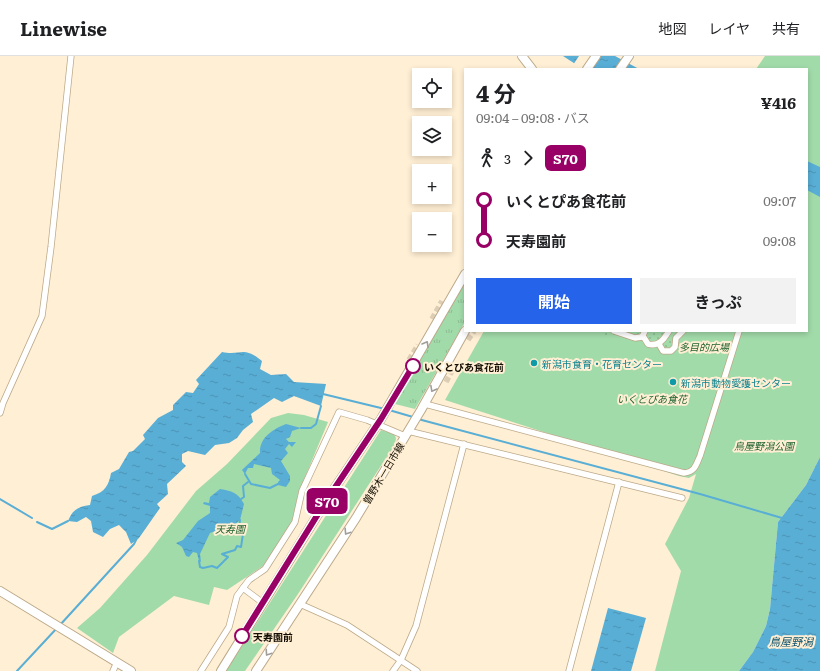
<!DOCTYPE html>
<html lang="ja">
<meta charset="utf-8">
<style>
body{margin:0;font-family:Literata,"Noto Sans JP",serif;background:#f2f2f2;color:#202124;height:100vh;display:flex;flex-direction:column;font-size:15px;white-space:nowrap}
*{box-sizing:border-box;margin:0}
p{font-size:13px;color:#757577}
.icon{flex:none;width:22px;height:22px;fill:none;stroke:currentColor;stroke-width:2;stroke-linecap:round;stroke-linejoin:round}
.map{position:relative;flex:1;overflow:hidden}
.sheet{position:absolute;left:464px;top:12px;width:344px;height:264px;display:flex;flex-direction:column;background:#fff;border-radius:0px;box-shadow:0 2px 6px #0003}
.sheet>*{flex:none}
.badge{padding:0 8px;border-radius:6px;font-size:14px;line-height:26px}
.controls{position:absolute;left:412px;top:12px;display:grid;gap:8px}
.controls a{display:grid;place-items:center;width:40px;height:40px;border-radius:0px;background:#fff;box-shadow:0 2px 6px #0003;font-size:20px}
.map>.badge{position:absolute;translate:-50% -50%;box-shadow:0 0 0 2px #fff}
.legs{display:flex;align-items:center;gap:6px;height:44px;padding:0 12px;font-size:13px}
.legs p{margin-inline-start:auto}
.head{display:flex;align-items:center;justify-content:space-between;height:68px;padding:0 12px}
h1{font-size:22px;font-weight:700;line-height:30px}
.primary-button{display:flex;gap:8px;margin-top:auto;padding:8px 12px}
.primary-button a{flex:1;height:46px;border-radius:0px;background:#2563eb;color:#fff;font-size:16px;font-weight:700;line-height:46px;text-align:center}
.primary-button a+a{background:#f2f2f2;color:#202124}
ul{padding:0 12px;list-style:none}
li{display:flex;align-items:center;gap:14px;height:40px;font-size:15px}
li i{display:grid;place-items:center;width:6px;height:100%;margin:0 5px;background:currentColor}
li i::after{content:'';width:10px;height:10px;margin:-5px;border:3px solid;border-radius:50%;background:#fff}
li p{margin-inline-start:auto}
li:first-child i{background:linear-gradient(#0000 50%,currentColor 0)}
li:last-child i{background:linear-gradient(currentColor 50%,#0000 0)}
header{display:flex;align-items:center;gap:24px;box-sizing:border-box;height:56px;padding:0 20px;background:#fff;border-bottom:1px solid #e0e0e0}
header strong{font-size:19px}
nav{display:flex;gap:22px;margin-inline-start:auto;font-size:14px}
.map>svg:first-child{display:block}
</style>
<header>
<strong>Linewise</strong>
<nav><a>地図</a><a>レイヤ</a><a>共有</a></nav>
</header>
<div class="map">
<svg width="820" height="615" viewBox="0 0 820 615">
<defs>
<pattern id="grass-tufts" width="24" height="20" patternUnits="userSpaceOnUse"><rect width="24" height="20" fill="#a2dbaa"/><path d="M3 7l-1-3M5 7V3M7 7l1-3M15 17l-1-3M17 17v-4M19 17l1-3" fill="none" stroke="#8bbb91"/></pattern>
<pattern id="garden-dots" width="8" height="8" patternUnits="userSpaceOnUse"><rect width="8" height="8" fill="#a2dbaa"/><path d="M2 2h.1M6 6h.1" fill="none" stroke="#8bbb91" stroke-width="1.8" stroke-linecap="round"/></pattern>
<pattern id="water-ripples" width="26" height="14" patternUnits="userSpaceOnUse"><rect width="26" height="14" fill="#59aed5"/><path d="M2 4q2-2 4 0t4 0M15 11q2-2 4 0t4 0" fill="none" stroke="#4d94b5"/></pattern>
</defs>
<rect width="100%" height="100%" fill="#ffefd4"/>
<!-- grass -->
<path fill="url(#grass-tufts)" d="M 465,225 L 465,266 L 415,353 L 395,348 Z"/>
<!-- park -->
<g fill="#a2dbaa">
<path d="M 765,0 L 820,0 L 820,401 L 806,429 L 778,466 L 770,553 L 766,570 L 753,596 L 739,615 L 655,615 L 681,515 L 665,488 L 689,442 L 696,418 L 689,422 L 679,420 L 445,344 L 484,275 L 807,275 L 807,13 L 756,13 Z"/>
<path d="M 288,357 L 304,359 L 328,366 L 298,438 L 293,465 L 266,508 L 227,534 L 214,531 L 209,549 L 174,540 L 119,581 L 113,597 L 77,572 L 100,552 L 147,499 L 196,435 L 227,408 L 271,362 Z"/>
<path d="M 381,374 L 394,378 L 396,382 L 395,388 L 298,538 L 245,615 L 226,615 Z"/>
</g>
<!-- garden -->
<path fill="url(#garden-dots)" d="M 600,275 L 680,275 L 673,282 L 672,293 L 665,294 L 647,284 L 634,286 L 620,280 L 605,280 Z"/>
<!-- water -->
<g fill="url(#water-ripples)">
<path d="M 563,0 L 615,0 L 639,13 L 583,13 Z"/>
<path d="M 807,105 L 820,111 L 820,141 L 807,134 Z"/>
<path d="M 222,296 C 242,300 242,289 262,305 L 260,313 L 271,319 L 286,318 L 294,326 L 326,328 L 321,350 L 294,340 L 282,346 L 274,342 L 251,358 L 253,366 L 243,374 L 237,382 L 229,387 L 215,389 L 205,399 L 188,395 L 182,398 L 182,406 L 186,410 L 167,428 L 168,438 L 157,448 L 160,452 L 139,482 L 131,488 L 126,476 L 119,469 L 110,473 L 103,481 L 93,476 L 91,465 L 86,461 L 77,466 L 68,465 C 73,453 78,451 90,449 L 92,440 C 105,436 109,429 111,417 L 119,413 L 129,396 L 133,395 L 145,383 L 143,379 L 158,362 L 173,354 L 173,349 L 186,336 L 193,337 L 199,328 L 196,324 Z"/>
<path d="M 286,368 L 301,372 L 292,375 L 290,381 L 286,383 L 289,386 L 296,386 L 292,391 L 289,388 L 285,393 L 288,397 L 281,405 L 290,420 L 290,425 L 286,431 L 278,429 L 278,426 L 280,424 L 272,418 L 271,412 L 254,408 L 253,412 L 248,412 L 245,418 L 242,414 L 244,412 L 260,397 C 259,382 273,373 286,368 Z"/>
<path d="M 820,401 L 820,615 L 739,615 L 753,596 L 766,570 L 770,553 L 778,466 L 806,429 Z"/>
<path d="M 220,433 C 233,435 238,437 244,448 L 240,464 L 233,470 L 231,475 L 221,473 L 210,477 L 200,498 L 201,506 L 199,505 L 197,497 L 193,496 L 189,501 L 186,500 L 182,491 L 176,487 L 183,484 L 198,465 L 210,457 L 210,450 L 203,448 L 204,446 L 209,447 L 210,441 Z"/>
<path d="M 608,552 L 646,562 L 631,615 L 591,615 Z"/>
</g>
<!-- pier -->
<path fill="#ffefd4" d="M 579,0 L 600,0 L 592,13 L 580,13 L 573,9 Z"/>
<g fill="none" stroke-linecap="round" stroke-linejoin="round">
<!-- stream -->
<g stroke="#59aed5" stroke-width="2">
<path d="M 323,338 L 385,353"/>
<path d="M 389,354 L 413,361"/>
<path d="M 418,363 L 700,438 L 782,462"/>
<path d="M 301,372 L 311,372 L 316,368 L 321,350"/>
<path d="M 245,418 L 251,428 L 270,432 L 278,428"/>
<path d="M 0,443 L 32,462"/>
<path d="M 241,443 L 244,441 L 243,430 L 248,426"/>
<path d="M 37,466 L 52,473 L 68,465"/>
<path d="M 199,505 L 200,511 L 203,512 L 212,510 L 217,512 L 228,501 L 222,498 L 235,494 L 237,490 L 241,491 L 243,478 L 239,473 L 240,464"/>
<path d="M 60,569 L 134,488 L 137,482"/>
<path d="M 17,615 L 57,572"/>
</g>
<!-- street-tunnel -->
<g stroke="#dccdb5" stroke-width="5.5" stroke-dasharray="5.5 3" stroke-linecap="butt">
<path d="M 432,263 L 442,245"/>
<path d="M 468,284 L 474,275"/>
<path d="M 409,304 L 418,289"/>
<path d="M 446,326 L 454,311"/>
</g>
<!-- street casing -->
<g stroke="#bca989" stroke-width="7">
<g id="street">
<path d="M 614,275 L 635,282 L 642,281 L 645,275"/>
<path d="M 643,280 L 648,288 C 659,291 664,283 669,275"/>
<path d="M 659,288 L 663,295 L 671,295 L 675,291 L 676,282 L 683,275"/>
<path d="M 425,348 L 684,417 C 695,416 696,409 700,400 L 739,275"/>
<path d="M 0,357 L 3,347 L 42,260 L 51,191 L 71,0"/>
<path d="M 408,375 L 682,442"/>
<path d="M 243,532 L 263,547"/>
<path d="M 300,548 L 347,569 L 417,615"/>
<path d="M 113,615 L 117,606"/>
<path d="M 201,615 L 229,571 L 237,540 L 249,524 L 265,513 L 295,466 L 302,435 L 339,356 L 367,364 L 405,380"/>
<path d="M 393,615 L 401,604 L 416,570 L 464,388"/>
<path d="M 569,615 L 619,426"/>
</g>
</g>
<!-- secondary casing -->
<g stroke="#bca989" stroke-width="10">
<g id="secondary">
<path d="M 522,0 L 532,13"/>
<path d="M 587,13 L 596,0"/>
<path d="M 620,13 L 629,0"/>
<path d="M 0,535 L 131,615"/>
<path d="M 221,615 L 328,442 L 381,363 L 465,218"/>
<path d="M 256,615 L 356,462 L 421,354 L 465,275"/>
</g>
</g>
<!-- street -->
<use href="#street" stroke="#fff" stroke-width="5.5"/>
<!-- secondary -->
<use href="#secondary" stroke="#fff" stroke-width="8"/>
</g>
<!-- one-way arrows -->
<defs><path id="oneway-chevron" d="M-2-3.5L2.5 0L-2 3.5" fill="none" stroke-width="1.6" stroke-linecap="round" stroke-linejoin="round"/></defs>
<g stroke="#a19e9a">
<use href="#oneway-chevron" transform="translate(426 288) rotate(-60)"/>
<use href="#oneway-chevron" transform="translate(433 333) rotate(119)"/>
<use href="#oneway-chevron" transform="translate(347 476) rotate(123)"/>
<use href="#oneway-chevron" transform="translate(268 597) rotate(124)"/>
</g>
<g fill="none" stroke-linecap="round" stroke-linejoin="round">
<!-- line-1 casing -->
<g stroke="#fff" stroke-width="9">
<path id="line-1" d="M 242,580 L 328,442 L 381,363 L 413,310"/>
</g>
<!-- line-1 -->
<use href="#line-1" stroke="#906" stroke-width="6"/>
</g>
<!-- markers -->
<g fill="#0f9aa8" stroke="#ffefd4" stroke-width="1.5">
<circle cx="534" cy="307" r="4"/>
<circle cx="673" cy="326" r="4"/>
</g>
<g fill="#fff" stroke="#906" stroke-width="2">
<circle cx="413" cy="310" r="7"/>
<circle cx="242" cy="580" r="7"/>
</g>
<g text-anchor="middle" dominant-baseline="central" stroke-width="4" stroke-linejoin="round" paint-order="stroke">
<!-- park labels -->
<g font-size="10" font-style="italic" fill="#216332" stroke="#ffefd4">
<text x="704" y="290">多目的広場</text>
<text x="652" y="342">いくとぴあ食花</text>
<text x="764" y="389">鳥屋野潟公園</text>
<text x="230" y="472">天寿園</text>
</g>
<!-- culture labels -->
<g font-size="10" fill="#0d838f" stroke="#ffefd4" text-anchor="start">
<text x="542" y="307">新潟市食育・花育センター</text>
<text x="681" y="326">新潟市動物愛護センター</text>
</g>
<!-- stop labels -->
<g font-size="10" font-weight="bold" fill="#130d03" stroke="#ffefd4" text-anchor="start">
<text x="424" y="310">いくとぴあ食花前</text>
<text x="253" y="580">天寿園前</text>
</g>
<!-- street labels -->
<g font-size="10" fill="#130d03" stroke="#ffefd4">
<text transform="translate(383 417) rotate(-59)">曽野木一日市線</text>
</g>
<!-- water labels -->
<g font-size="11" font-style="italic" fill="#0a516c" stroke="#ffefd4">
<text x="791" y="585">鳥屋野潟</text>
</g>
</g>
</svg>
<div class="controls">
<a><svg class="icon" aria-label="locate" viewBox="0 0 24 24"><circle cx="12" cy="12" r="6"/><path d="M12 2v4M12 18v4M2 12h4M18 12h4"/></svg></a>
<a><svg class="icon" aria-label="layers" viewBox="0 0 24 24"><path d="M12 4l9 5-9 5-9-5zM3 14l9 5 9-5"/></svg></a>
<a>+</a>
<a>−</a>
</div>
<b class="badge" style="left:327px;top:445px;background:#906;color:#fff">S70</b>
<section class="sheet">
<div class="head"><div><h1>4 分</h1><p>09:04 – 09:08 · バス</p></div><b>¥416</b></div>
<div class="legs"><svg class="icon" aria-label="walk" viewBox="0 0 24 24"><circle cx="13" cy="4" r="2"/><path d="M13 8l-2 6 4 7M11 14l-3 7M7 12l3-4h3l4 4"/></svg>3<svg class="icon" aria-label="forward" viewBox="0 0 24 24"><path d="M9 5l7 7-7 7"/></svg><b class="badge" style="background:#906;color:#fff">S70</b></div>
<ul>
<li><i style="color:#906"></i><b>いくとぴあ食花前</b><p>09:07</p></li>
<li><i style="color:#906"></i><b>天寿園前</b><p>09:08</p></li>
</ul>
<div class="primary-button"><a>開始</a><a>きっぷ</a></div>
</section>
</div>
